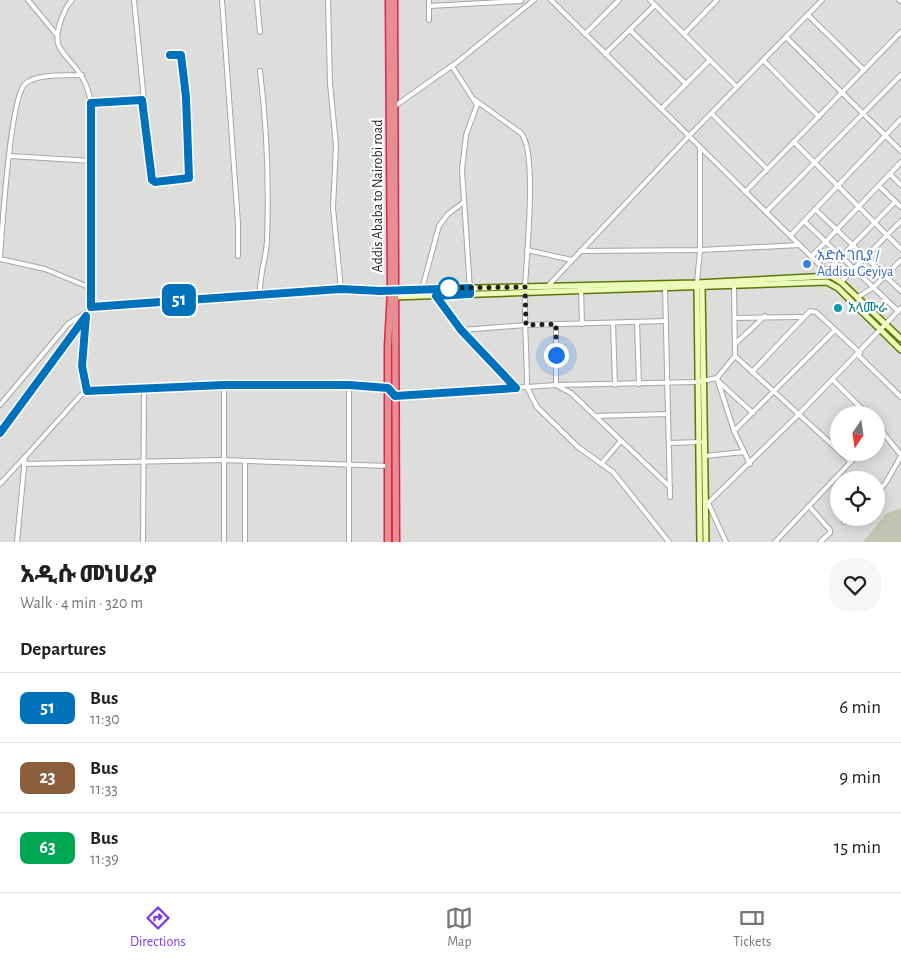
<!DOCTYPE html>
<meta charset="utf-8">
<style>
body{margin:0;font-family:"Alegreya Sans","Noto Sans Ethiopic",sans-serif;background:#f6f6f6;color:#202124;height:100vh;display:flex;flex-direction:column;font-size:19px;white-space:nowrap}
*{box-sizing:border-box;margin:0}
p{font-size:16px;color:#757577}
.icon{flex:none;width:28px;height:28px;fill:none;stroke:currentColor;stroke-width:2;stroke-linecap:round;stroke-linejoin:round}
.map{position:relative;height:542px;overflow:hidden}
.details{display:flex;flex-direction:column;background:#fff;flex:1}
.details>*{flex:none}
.badge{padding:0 10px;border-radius:8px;font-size:18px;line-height:32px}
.needle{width:32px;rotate:193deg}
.controls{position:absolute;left:830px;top:406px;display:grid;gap:10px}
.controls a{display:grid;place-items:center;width:55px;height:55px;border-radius:50%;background:#fff;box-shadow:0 2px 12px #0003;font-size:25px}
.you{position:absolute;width:25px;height:25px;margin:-12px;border:4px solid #fff;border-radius:50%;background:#1a73e8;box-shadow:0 0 0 8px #1a73e833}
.map>.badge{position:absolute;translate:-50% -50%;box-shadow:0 0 0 2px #fff}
h2{padding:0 20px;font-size:19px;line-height:45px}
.round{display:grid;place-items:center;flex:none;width:52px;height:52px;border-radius:20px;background:#f6f6f6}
.summary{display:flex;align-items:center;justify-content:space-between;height:85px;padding:0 20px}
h1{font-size:24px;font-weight:800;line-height:38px}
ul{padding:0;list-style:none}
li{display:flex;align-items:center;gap:15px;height:70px;padding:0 20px;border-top:1px solid #e0e0e0}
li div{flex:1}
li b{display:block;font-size:19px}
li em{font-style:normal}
li .badge{min-width:55px;font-weight:700;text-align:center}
.tab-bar{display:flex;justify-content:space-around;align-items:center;height:70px;border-top:1px solid #e0e0e0;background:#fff;font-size:14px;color:#757577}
.tab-bar a{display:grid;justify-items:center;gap:2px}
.tab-bar .selected{color:#7c3aed}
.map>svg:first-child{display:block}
</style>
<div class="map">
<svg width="901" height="542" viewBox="0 0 901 542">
<rect width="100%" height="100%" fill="#f0eee6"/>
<!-- residential -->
<path fill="#dddddc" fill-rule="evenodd" d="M 0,0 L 901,0 L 901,542 L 0,542 ZM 839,415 L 876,415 L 876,452 L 839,452 ZM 839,480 L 876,480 L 876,518 L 839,518 Z"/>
<!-- construction -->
<path fill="#c2c5b1" d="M 901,508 L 901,542 L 863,542 L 886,514 Z"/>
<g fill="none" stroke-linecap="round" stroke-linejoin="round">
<!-- street casing -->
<g stroke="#a6a6a6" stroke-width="6">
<g id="street">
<path d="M 28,0 L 57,35"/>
<path d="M 72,0 C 66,6 64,12 61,20 C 51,49 63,50 78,71 C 86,81 89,91 91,103 L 91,307 L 341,289 L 391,290"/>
<path d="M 134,0 L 152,180 L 155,182 L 186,179 L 190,176 L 186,97 L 181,55 L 170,55"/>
<path d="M 222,0 L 238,223 L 238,256"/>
<path d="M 257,0 L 260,32"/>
<path d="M 328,0 L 330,84 L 336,145 L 333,208 L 341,289"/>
<path d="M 429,0 L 429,20"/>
<path d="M 551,0 L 831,276"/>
<path d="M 650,0 L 737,87"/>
<path d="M 899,0 L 901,1"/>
<path d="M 429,6 L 521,1"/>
<path d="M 808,15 L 864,70"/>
<path d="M 630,30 L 686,84"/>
<path d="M 585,34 L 619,0"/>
<path d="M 684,34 L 717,0"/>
<path d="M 786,37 L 901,151"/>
<path d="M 605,54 L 655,5"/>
<path d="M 763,60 L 819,117"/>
<path d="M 452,66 L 477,105 L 466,135 L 462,170 L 470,290"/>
<path d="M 475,100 L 521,133 C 538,152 526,258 525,288 C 524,321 527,354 527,387 L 537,407 L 578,447 L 613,472 L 669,542"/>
<path d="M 91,103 L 142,100"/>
<path d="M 395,106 L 456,63 L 534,0"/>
<path d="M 661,109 L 710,60"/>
<path d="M 712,114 L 767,169"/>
<path d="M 794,142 L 901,249"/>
<path d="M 10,156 L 92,161"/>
<path d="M 890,174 L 901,185"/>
<path d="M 879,186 L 901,207"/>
<path d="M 745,192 L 901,32"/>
<path d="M 815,209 L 901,291"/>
<path d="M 766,212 L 901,75"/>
<path d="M 804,221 L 898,311"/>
<path d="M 790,236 L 901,119"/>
<path d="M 527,250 L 572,260"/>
<path d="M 580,251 L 700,250 L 800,245"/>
<path d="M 812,256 L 901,162"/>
<path d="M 0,258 C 2,231 10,97 25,84 C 37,73 66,76 82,75"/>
<path d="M 0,259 L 45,269 L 91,288"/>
<path d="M 827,271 L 895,202"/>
<path d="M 841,282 L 901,221"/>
<path d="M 697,283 L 700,250 L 700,147"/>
<path d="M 547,287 L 689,136 L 822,0"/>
<path d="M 665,287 L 670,497"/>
<path d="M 734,287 L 735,356"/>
<path d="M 581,288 L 582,324"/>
<path d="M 422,289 L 439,226 L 448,214 L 464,202"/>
<path d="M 260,294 C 259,276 266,259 267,241 C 269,185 267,127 260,71"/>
<path d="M 436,296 L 461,330 L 516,388"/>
<path d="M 858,297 L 874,287 L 901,260"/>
<path d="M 735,318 L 803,317"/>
<path d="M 85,319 L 82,366 L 87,391"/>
<path d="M 637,322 L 639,384"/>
<path d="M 613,323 L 615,385"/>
<path d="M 556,324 L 556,385 L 571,393 L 670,487"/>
<path d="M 461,330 L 526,325 L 666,321"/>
<path d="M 735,344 L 765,316"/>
<path d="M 858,355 L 901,397"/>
<path d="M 752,372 L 810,311 L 816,312 L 860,353"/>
<path d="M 717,378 L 734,431 L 750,464"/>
<path d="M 833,380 L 868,415"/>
<path d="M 718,381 L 753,413"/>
<path d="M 224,385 L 224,542"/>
<path d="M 0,405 L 68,324 L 87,312"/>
<path d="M 595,416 L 668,414"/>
<path d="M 876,424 L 901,455"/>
<path d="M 734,431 L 835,330"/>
<path d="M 0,433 L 77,331 L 91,307"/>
<path d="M 876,437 L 883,431"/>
<path d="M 669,443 L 700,442"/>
<path d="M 840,452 L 851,462"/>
<path d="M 705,456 L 744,452"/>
<path d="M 245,461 L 245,542"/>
<path d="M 24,464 L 223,460 L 388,466"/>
<path d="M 601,464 L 621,441"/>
<path d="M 0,484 L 25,457"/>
<path d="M 876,492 L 885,484 L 901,456"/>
<path d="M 709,505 L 726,542"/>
<path d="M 705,506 L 798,415 L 901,308"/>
<path d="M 809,506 L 830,530 L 830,533 L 820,542"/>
<path d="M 844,522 L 849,518"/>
<path d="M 17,542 L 25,457 L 81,395 L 91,389 C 189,386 290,379 388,388 L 395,396 L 556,385 L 697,382 L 717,378 L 735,356 L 839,451"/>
<path d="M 143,542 L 144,387"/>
<path d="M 349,542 L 349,385"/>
<path d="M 775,542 L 860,452"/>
</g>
</g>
<!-- secondary casing -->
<g stroke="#5c7805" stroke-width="8">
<g id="secondary">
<path d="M 702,285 L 706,542"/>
<path d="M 697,286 L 700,542"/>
<path d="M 391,290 L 697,283 L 831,276 L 841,282 L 901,339"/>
<path d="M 393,297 L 827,282 L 838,288 L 901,350"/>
</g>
</g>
<!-- highway casing -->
<g stroke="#db264c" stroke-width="9">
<g id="highway">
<path d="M 394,0 L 396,542"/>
<path d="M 388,542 L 388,347 L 391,290 L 389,0"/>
</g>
</g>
<!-- street -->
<use href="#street" stroke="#fff" stroke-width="4"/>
<!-- secondary -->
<use href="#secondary" stroke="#eefaba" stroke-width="5"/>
<!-- highway -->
<use href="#highway" stroke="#e78e93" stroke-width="6"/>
</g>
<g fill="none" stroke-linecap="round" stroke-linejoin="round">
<!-- line casing -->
<g stroke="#fff" stroke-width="11">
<path id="line" d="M 0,433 L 86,316 L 82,366 L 87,391 L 224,385 L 349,385 L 388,388 L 395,396 L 516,388 L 461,330 L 436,296 L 470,294 L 470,288 L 380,291 L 341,289 L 91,307 L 91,103 L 142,100 L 152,180 L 155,182 L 189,178 L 186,97 L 181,55 L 170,55"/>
</g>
<!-- line -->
<use href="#line" stroke="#0072bc" stroke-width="8"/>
<!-- walk -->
<path stroke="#1f1f1f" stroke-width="5" stroke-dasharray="0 9" d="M 449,288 L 442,288 L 525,287 L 526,325 L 556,324 L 556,355"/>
</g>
<!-- markers -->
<circle fill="#3f7fe0" stroke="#fff" stroke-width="2" cx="807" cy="264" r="5"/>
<circle fill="#fff" stroke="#0072bc" stroke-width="2.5" cx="449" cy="288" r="10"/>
<circle fill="#0f9aa8" stroke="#fff" stroke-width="2" cx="838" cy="308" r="5"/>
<g text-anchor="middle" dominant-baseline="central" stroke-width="4.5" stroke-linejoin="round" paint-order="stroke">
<!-- street labels -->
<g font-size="14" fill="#1f1f1f" stroke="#fff">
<text transform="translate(378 196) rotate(-90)">Addis Ababa to Nairobi road</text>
</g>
<!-- shop labels -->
<g font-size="14" fill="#366cbe" stroke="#fff" text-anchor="start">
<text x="817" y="256">አድሱ ገቢያ /<tspan x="817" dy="16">Addisu Geyiya</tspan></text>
</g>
<!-- culture labels -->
<g font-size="14" fill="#0d838f" stroke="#fff" text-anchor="start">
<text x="848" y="308">አላሙራ</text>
</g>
</g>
</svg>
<div class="controls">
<a><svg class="needle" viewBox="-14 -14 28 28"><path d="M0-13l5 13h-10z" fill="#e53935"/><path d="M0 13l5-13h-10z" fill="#757577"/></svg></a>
<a><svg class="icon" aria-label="locate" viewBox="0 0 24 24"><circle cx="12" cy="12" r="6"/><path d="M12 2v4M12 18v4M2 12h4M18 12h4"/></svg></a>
</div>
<div class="you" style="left:556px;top:355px"></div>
<b class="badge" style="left:179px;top:300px;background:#0072bc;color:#fff">51</b>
</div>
<section class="details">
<div class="summary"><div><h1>አዲሱ መነሀሪያ</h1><p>Walk · 4 min · 320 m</p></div><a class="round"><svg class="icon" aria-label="heart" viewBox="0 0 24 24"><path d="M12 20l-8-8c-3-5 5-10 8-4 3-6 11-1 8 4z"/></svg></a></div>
<h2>Departures</h2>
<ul>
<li><span class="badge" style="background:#0072bc;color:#fff">51</span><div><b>Bus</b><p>11:30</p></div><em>6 min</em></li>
<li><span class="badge" style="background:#8b5e3c;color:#fff">23</span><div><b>Bus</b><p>11:33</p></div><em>9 min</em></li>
<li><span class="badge" style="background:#00a651;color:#fff">63</span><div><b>Bus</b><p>11:39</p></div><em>15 min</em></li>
</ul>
</section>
<nav class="tab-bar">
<a class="selected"><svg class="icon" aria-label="directions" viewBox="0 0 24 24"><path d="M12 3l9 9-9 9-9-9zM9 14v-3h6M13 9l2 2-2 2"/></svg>Directions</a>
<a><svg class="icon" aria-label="map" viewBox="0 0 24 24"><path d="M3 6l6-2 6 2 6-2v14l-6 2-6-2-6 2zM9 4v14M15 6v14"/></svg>Map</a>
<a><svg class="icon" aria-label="tickets" viewBox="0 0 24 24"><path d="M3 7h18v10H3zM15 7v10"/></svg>Tickets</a>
</nav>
